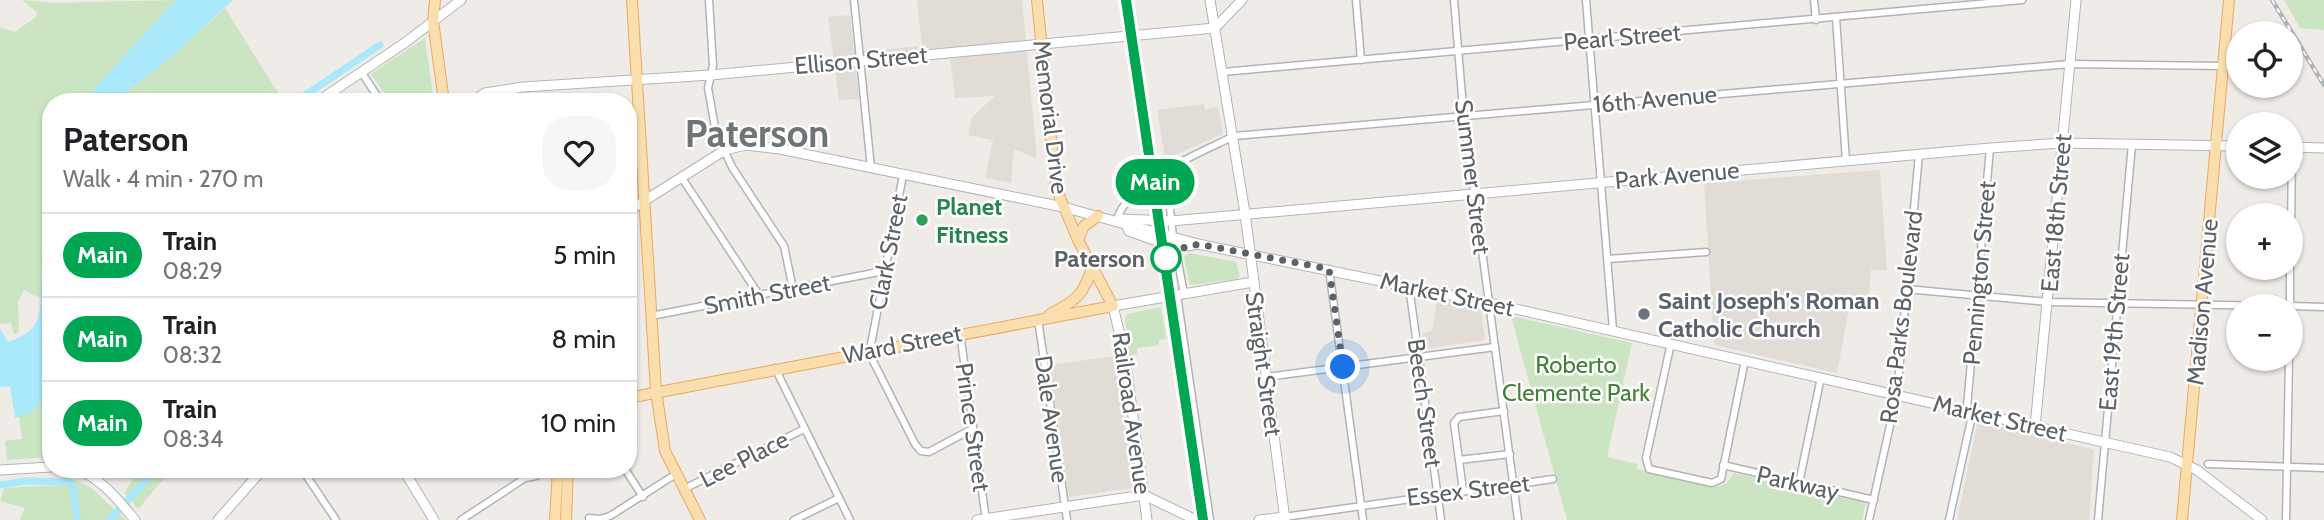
<!DOCTYPE html>
<meta charset="utf-8">
<style>
body{margin:0;font-family:Cabin,sans-serif;background:#f6f6f6;color:#202124;height:100vh;display:flex;flex-direction:column;font-size:26px;white-space:nowrap}
*{box-sizing:border-box;margin:0}
p{font-size:23px;color:#757577}
.icon{flex:none;width:38px;height:38px;fill:none;stroke:currentColor;stroke-width:2;stroke-linecap:round;stroke-linejoin:round}
.map{position:relative;flex:1;overflow:hidden}
.drawer{position:absolute;left:42px;top:93px;width:595px;height:385px;display:flex;flex-direction:column;background:#fff;border-radius:28px;box-shadow:0 2px 5px #0004}
.drawer>*{flex:none}
.badge{padding:0 14px;border-radius:23px;font-size:24px;line-height:46px}
.fabs{position:absolute;left:2226px;top:21px;display:grid;gap:14px}
.fabs a{display:grid;place-items:center;width:77px;height:77px;border-radius:50%;background:#fff;box-shadow:0 2px 5px #0004;font-size:35px}
.you{position:absolute;width:35px;height:35px;margin:-18px;border:5px solid #fff;border-radius:50%;background:#1a73e8;box-shadow:0 0 0 10px #1a73e833}
.map>.badge{position:absolute;translate:-50% -50%;box-shadow:0 0 0 4px #fff}
.round{display:grid;place-items:center;flex:none;width:74px;height:74px;border-radius:28px;background:#f6f6f6}
.overview{display:flex;align-items:center;justify-content:space-between;height:119px;padding:0 21px}
h1{font-size:33px;font-weight:700;line-height:52px}
ul{padding:0;list-style:none}
li{display:flex;align-items:center;gap:21px;height:84px;padding:0 21px;border-top:2px solid #e0e0e0}
li div{flex:1}
li b{display:block;font-size:26px}
li em{font-style:normal}
li .badge{min-width:77px;font-weight:700;text-align:center}
.map>svg:first-child{display:block}
</style>
<div class="map">
<svg width="2324" height="520" viewBox="0 0 2324 520">
<rect width="100%" height="100%" fill="#efebe6"/>
<!-- education -->
<g fill="#e2dcd7">
<path d="M 917,0 L 1022,0 L 1037,159 L 1014,149 L 1011,183 L 985,178 L 993,140 L 968,135 L 972,117 L 995,96 L 955,98 L 950,56 L 855,66 L 859,99 L 839,100 L 828,17 L 850,15 L 854,52 L 922,46 Z"/>
<path d="M 1204,104 L 1205,109 L 1218,107 L 1223,134 L 1165,159 L 1157,110 Z"/>
<path d="M 1880,170 L 1887,270 L 1871,270 L 1868,304 L 1850,303 L 1837,373 L 1714,345 L 1704,183 Z"/>
<path d="M 1437,299 L 1481,308 L 1485,340 L 1425,349 L 1422,333 L 1432,331 Z"/>
<path d="M 1115,356 L 1134,488 L 1069,497 L 1050,365 Z"/>
<path d="M 1978,421 L 2094,450 L 2089,520 L 1957,520 Z"/>
</g>
<!-- green -->
<g fill="#cbe5c3">
<path d="M 22,0 L 53,3 L 176,0 L 83,101 L 51,102 L 51,236 L 42,275 L 42,299 L 24,290 L 18,302 L 19,332 L 14,335 L 11,323 L 0,324 L 0,27 L 15,32 L 36,17 L 37,12 Z"/>
<path d="M 2284,0 L 2324,0 L 2324,30 L 2300,28 Z"/>
<path d="M 225,8 L 283,101 L 122,102 L 125,93 L 175,54 Z"/>
<path d="M 425,38 L 434,101 L 390,101 L 371,74 Z"/>
<path d="M 1189,253 L 1236,262 L 1240,276 L 1237,279 L 1190,285 L 1184,257 Z"/>
<path d="M 1161,307 L 1166,339 L 1159,340 L 1159,345 L 1137,348 L 1137,354 L 1130,355 L 1125,319 L 1127,314 Z"/>
<path d="M 1511,316 L 1632,343 L 1607,457 L 1637,464 L 1637,469 L 1712,487 L 1726,484 L 1734,473 L 1866,503 L 1862,520 L 1567,520 Z"/>
<path d="M 51,375 L 51,457 L 7,460 L 5,441 L 22,439 L 19,418 L 48,388 Z"/>
<path d="M 137,469 L 172,469 L 138,509 L 125,493 Z"/>
<path d="M 63,475 L 90,487 L 126,520 L 20,520 L 25,508 L 0,501 L 4,488 L 63,485 Z"/>
</g>
<!-- water -->
<g fill="#aae9fb">
<path d="M 176,0 L 233,0 L 175,54 L 125,93 L 122,101 L 83,101 Z"/>
<path d="M 51,236 C 51,270 58,370 45,396 C 39,408 28,416 15,418 L 10,386 L 0,387 L 0,328 L 8,342 C 48,329 38,308 42,275 C 44,262 48,249 51,236 Z"/>
</g>
<g fill="none" stroke-linecap="round" stroke-linejoin="round">
<!-- canal -->
<g stroke="#aae9fb" stroke-width="7">
<path d="M 295,102 L 380,45"/>
<path d="M 0,485 L 26,481 L 69,482 L 73,487 L 77,520"/>
<path d="M 109,520 L 157,469"/>
</g>
<!-- street casing -->
<g stroke="#b1b4b7" stroke-width="9">
<g id="street">
<path d="M 709,0 L 713,66 L 708,88 L 716,133 L 732,167 L 784,246 L 793,289"/>
<path d="M 854,0 L 871,168"/>
<path d="M 1356,0 L 1361,60"/>
<path d="M 1454,0 L 1463,108 L 1518,520"/>
<path d="M 1586,0 L 1613,330"/>
<path d="M 1814,0 L 1816,20"/>
<path d="M 1836,18 L 1846,161"/>
<path d="M 1223,72 L 2022,0"/>
<path d="M 362,73 L 381,102"/>
<path d="M 503,90 L 506,102"/>
<path d="M 1166,170 L 1173,237"/>
<path d="M 903,175 L 870,350 L 871,357 L 915,444 L 921,451 L 929,452 L 972,429"/>
<path d="M 682,178 L 759,295"/>
<path d="M 1117,219 C 1130,180 1198,154 1234,136 L 2070,64 L 2224,66"/>
<path d="M 2291,238 L 2292,147"/>
<path d="M 1175,245 L 1184,294"/>
<path d="M 1608,259 L 1706,252"/>
<path d="M 1329,269 L 1363,520"/>
<path d="M 1409,286 L 1441,520"/>
<path d="M 1906,289 L 2048,302 L 2278,306"/>
<path d="M 1177,295 L 1210,520"/>
<path d="M 2290,306 L 2290,268"/>
<path d="M 2291,306 L 2324,307"/>
<path d="M 651,316 L 884,271"/>
<path d="M 1038,319 L 1067,520"/>
<path d="M 960,333 L 986,520"/>
<path d="M 1671,343 L 1646,458 L 1649,469 L 1712,483 L 1721,479 L 1745,360"/>
<path d="M 775,368 L 850,520"/>
<path d="M 1266,377 L 1495,347"/>
<path d="M 1504,411 L 1459,417 L 1454,423 L 1459,460 L 1510,454"/>
<path d="M 1459,460 L 1463,491"/>
<path d="M 2208,464 L 2324,468"/>
<path d="M 1723,465 L 1874,500"/>
<path d="M 302,469 L 336,520"/>
<path d="M 625,469 L 643,497"/>
<path d="M 1799,483 L 1821,377"/>
<path d="M 684,489 L 804,429"/>
<path d="M 1284,517 L 1553,479"/>
<path d="M 589,518 L 600,519 L 610,516 L 676,474"/>
<path d="M 461,520 L 525,478 L 536,476"/>
<path d="M 794,520 L 839,498"/>
<path d="M 1869,520 L 1897,394 L 1919,154"/>
<path d="M 1949,520 L 1971,420 L 1967,407 L 1990,148"/>
<path d="M 2098,520 L 2132,144"/>
<path d="M 2286,520 L 2289,359"/>
</g>
</g>
<!-- secondary casing -->
<g stroke="#b2b6b9" stroke-width="11">
<g id="secondary">
<path d="M 1210,0 L 1245,213 L 1285,520"/>
<path d="M 317,102 L 406,42 L 461,0"/>
<path d="M 472,102 L 485,93 L 523,87 L 711,75 L 1215,28 L 1242,0"/>
<path d="M 2291,147 L 2324,148"/>
<path d="M 628,211 L 725,150 L 746,145 L 780,149 L 1063,207 L 1198,244 L 1489,303 L 2170,457 L 2197,470 L 2262,520"/>
<path d="M 1120,219 L 1171,221 L 1990,148 L 2062,143 L 2238,146"/>
<path d="M 1125,223 L 1129,231 C 1149,238 1175,251 1197,244"/>
<path d="M 2035,427 L 2076,0"/>
<path d="M 77,469 C 102,479 118,500 135,520"/>
<path d="M 403,469 L 434,520"/>
<path d="M 0,470 L 51,467"/>
<path d="M 218,520 L 263,469"/>
<path d="M 977,520 L 1144,495 L 1196,520"/>
<path d="M 1147,520 L 1125,357 L 1113,306 L 1253,282"/>
<path d="M 1259,520 L 1284,517"/>
</g>
</g>
<!-- primary casing -->
<g stroke="#eaa863" stroke-width="12">
<g id="primary">
<path d="M 435,0 L 433,21 L 444,102"/>
<path d="M 632,0 L 656,391 L 665,451 L 700,520"/>
<path d="M 1078,240 L 1084,226 L 1098,216"/>
<path d="M 1050,314 C 1078,300 1084,294 1093,265"/>
<path d="M 628,398 L 1113,306 L 1078,240 L 1056,188 L 1037,0"/>
<path d="M 555,520 L 558,469"/>
<path d="M 566,520 L 568,469"/>
<path d="M 2182,520 L 2229,0"/>
</g>
</g>
<!-- street -->
<use href="#street" stroke="#fff" stroke-width="6"/>
<!-- secondary -->
<use href="#secondary" stroke="#fff" stroke-width="9"/>
<!-- primary -->
<use href="#primary" stroke="#fbdeae" stroke-width="10"/>
<!-- rail casing -->
<g stroke="#b2b3b3" stroke-width="4.5">
<g id="rail">
<path d="M 1126,0 L 1203,520"/>
<path d="M 2272,0 L 2324,85"/>
</g>
</g>
<!-- rail -->
<use href="#rail" stroke="#fff" stroke-width="2" stroke-dasharray="5" stroke-linecap="butt"/>
</g>
<g fill="none" stroke-linecap="round" stroke-linejoin="round">
<!-- line casing -->
<g stroke="#fff" stroke-width="16">
<path id="line" d="M 1126,0 L 1203,520"/>
</g>
<!-- line -->
<use href="#line" stroke="#00a651" stroke-width="10"/>
<!-- walk -->
<path stroke="#5d6265" stroke-width="7" stroke-dasharray="0 12.6" d="M 1166,258 L 1175,245 L 1186,248 L 1198,244 L 1329,269 L 1343,367"/>
</g>
<!-- markers -->
<circle fill="#2e9e5b" stroke="#fff" stroke-width="2.5" cx="922" cy="220" r="7"/>
<circle fill="#fff" stroke="#00a651" stroke-width="3.5" cx="1166" cy="258" r="14"/>
<circle fill="#6b7280" stroke="#fff" stroke-width="2.5" cx="1644" cy="314" r="7"/>
<g text-anchor="middle" dominant-baseline="central" stroke-width="5" stroke-linejoin="round" paint-order="stroke">
<!-- street labels -->
<g font-size="24" fill="#5d6265" stroke="#fff">
<text transform="translate(1622 37) rotate(-5)">Pearl Street</text>
<text transform="translate(861 60) rotate(-5)">Ellison Street</text>
<text transform="translate(1655 99) rotate(-5)">16th Avenue</text>
<text transform="translate(1051 117) rotate(83)">Memorial Drive</text>
<text transform="translate(1677 175) rotate(-5)">Park Avenue</text>
<text transform="translate(1473 177) rotate(83)">Summer Street</text>
<text transform="translate(2056 213) rotate(-85)">East 18th Street</text>
<text transform="translate(888 252) rotate(-79)">Clark Street</text>
<text transform="translate(1979 273) rotate(-85)">Pennington Street</text>
<text transform="translate(767 294) rotate(-11)">Smith Street</text>
<text transform="translate(1447 294) rotate(12)">Market Street</text>
<text transform="translate(2202 302) rotate(-85)">Madison Avenue</text>
<text transform="translate(1901 317) rotate(-83)">Rosa Parks Boulevard</text>
<text transform="translate(2114 332) rotate(-85)">East 19th Street</text>
<text transform="translate(902 344) rotate(-11)">Ward Street</text>
<text transform="translate(1264 364) rotate(82)">Straight Street</text>
<text transform="translate(1425 403) rotate(82)">Beech Street</text>
<text transform="translate(1132 413) rotate(82)">Railroad Avenue</text>
<text transform="translate(2000 418) rotate(13)">Market Street</text>
<text transform="translate(1052 419) rotate(82)">Dale Avenue</text>
<text transform="translate(973 427) rotate(82)">Prince Street</text>
<text transform="translate(744 459) rotate(-27)">Lee Place</text>
<text transform="translate(1798 483) rotate(13)">Parkway</text>
<text transform="translate(1468 490) rotate(-7)">Essex Street</text>
</g>
<!-- leisure labels -->
<g font-size="24" font-weight="bold" fill="#27864d" stroke="#fff" text-anchor="start">
<text x="936" y="206">Planet<tspan x="936" dy="28">Fitness</tspan></text>
</g>
<!-- stop labels -->
<g font-size="24" font-weight="bold" fill="#5d6265" stroke="#fff" text-anchor="end">
<text x="1145" y="258">Paterson</text>
</g>
<!-- worship labels -->
<g font-size="24" font-weight="bold" fill="#5b616d" stroke="#fff" text-anchor="start">
<text x="1658" y="300">Saint Joseph's Roman<tspan x="1658" dy="28">Catholic Church</tspan></text>
</g>
<!-- park labels -->
<g font-size="24" fill="#448139" stroke="#fff">
<text x="1576" y="364">Roberto<tspan x="1576" dy="28">Clemente Park</tspan></text>
</g>
<!-- town labels -->
<g font-size="38" font-weight="bold" fill="#6e7577" stroke="#fff">
<text x="757" y="133">Paterson</text>
</g>
</g>
</svg>
<div class="fabs">
<a><svg class="icon" aria-label="locate" viewBox="0 0 24 24"><circle cx="12" cy="12" r="6"/><path d="M12 2v4M12 18v4M2 12h4M18 12h4"/></svg></a>
<a><svg class="icon" aria-label="layers" viewBox="0 0 24 24"><path d="M12 4l9 5-9 5-9-5zM3 14l9 5 9-5"/></svg></a>
<a>+</a>
<a>−</a>
</div>
<div class="you" style="left:1343px;top:367px"></div>
<b class="badge" style="left:1155px;top:182px;background:#00a651;color:#fff">Main</b>
<section class="drawer">
<div class="overview"><div><h1>Paterson</h1><p>Walk · 4 min · 270 m</p></div><a class="round"><svg class="icon" aria-label="heart" viewBox="0 0 24 24"><path d="M12 20l-8-8c-3-5 5-10 8-4 3-6 11-1 8 4z"/></svg></a></div>
<ul>
<li><span class="badge" style="background:#00a651;color:#fff">Main</span><div><b>Train</b><p>08:29</p></div><em>5 min</em></li>
<li><span class="badge" style="background:#00a651;color:#fff">Main</span><div><b>Train</b><p>08:32</p></div><em>8 min</em></li>
<li><span class="badge" style="background:#00a651;color:#fff">Main</span><div><b>Train</b><p>08:34</p></div><em>10 min</em></li>
</ul>
</section>
</div>
